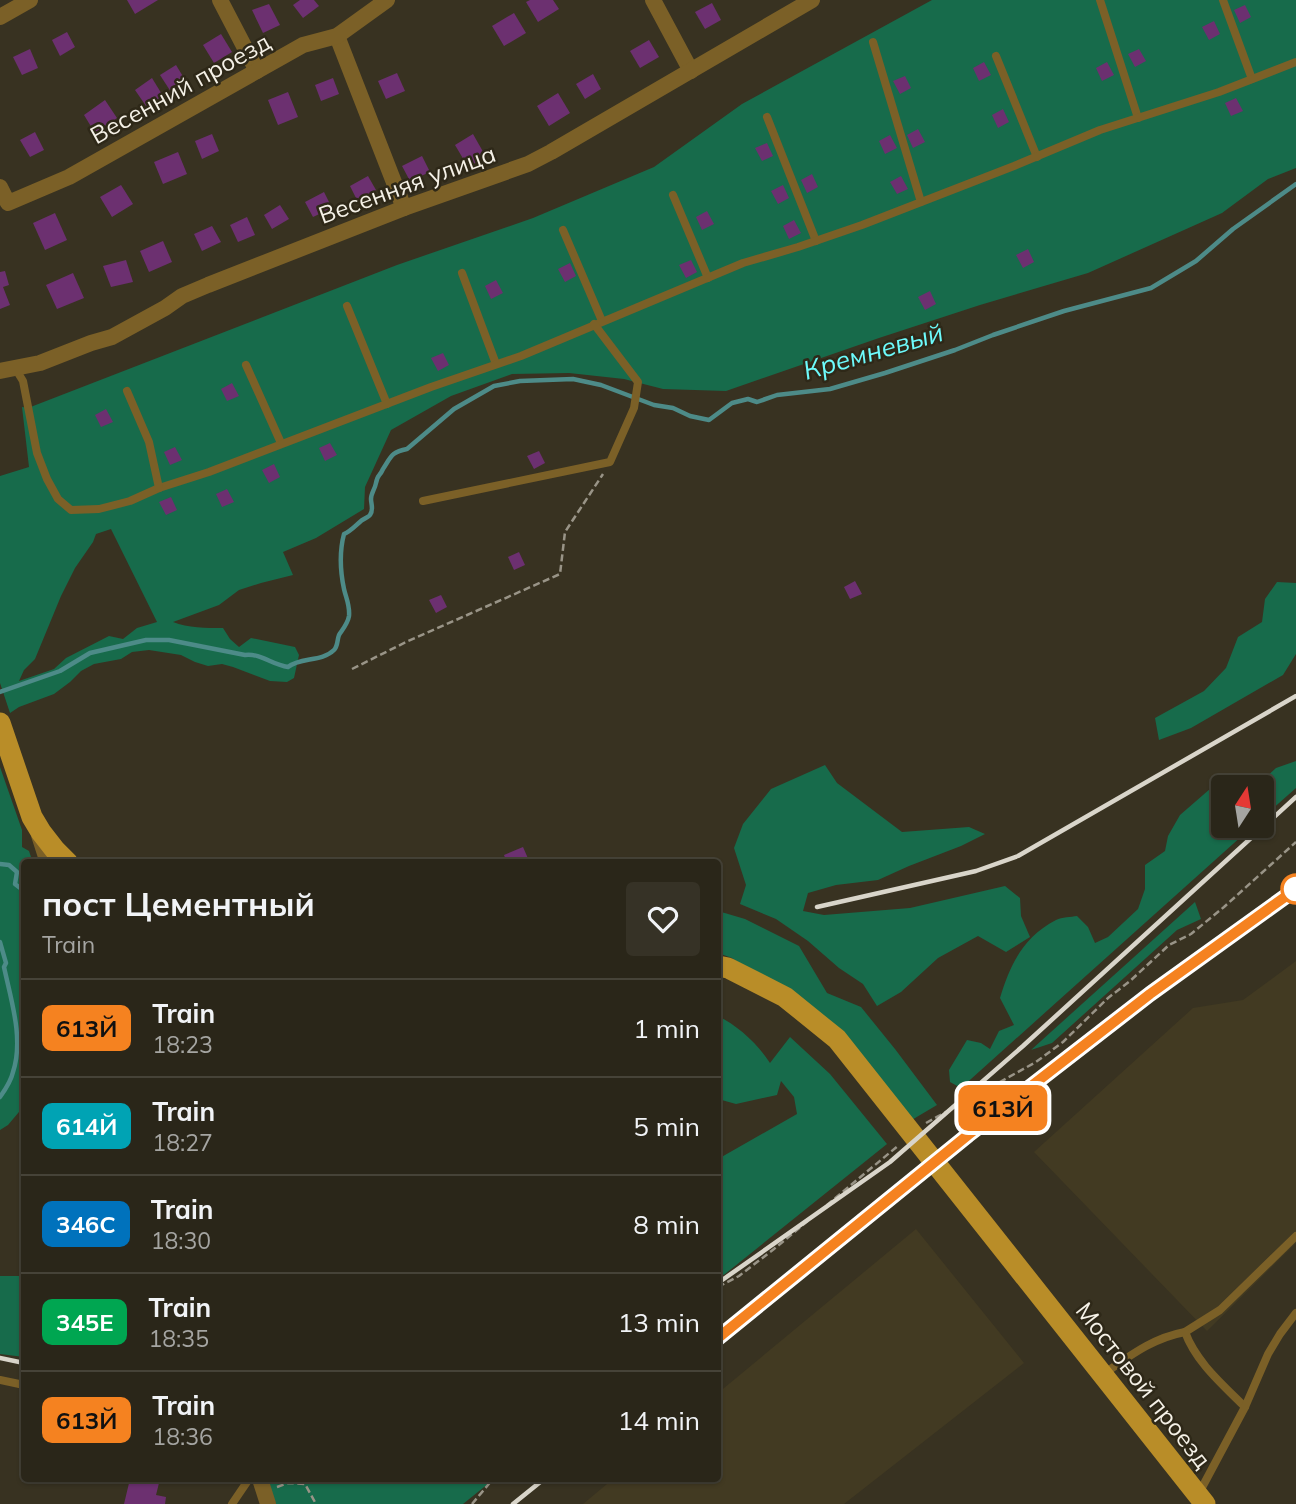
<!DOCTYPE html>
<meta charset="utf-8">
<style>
body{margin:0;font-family:Mulish,sans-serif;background:#363226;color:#f1f3f6;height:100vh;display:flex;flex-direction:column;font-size:26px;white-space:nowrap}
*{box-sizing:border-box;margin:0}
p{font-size:23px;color:#a5a5a2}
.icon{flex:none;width:38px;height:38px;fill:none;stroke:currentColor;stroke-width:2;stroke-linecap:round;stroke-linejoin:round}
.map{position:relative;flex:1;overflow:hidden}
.panel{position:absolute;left:21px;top:859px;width:700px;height:623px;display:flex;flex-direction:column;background:#2a2619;border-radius:7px;box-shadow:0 2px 5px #0004,0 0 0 2px #464338}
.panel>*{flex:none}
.badge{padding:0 14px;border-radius:10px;font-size:24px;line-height:46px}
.needle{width:46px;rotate:12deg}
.tools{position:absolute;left:1211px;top:775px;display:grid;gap:14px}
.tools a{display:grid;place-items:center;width:63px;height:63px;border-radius:7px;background:#2a2619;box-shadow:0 2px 5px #0004,0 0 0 2px #464338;font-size:35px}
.map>.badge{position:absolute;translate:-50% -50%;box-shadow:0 0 0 4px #fff}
.round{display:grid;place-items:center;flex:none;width:74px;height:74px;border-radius:7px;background:#363226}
.summary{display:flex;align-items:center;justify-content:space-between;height:119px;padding:0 21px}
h1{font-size:33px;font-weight:700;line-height:52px}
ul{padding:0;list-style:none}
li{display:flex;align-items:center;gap:21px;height:98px;padding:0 21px;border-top:2px solid #464338}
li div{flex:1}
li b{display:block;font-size:26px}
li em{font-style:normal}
li .badge{min-width:77px;font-weight:700;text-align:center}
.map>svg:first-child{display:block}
</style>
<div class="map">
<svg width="1296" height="1504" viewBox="0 0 1296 1504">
<rect width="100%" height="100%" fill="#383221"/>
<!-- built -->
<g fill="#423a22">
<path d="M 1296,961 L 1296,1243 L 1207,1331 L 1034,1152 L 1193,1008 L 1243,1000 Z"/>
<path d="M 916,1229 L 1024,1363 L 844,1504 L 583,1504 L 613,1479 L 718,1479 L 718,1393 Z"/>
</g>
<!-- green -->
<g fill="#176b4b" fill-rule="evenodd">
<path d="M 932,0 L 1296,0 L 1296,168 L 1268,179 L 1222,213 L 1088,273 L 980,305 L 879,338 L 726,391 L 663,389 L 624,379 L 569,373 L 512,374 L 451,396 L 391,430 L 365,487 L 364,509 L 316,538 L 283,552 L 293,575 L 261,583 L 239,590 L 219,605 L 173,622 C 188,628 206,628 223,628 L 230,639 L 239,647 L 251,638 L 295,647 L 299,655 L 294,678 L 287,682 L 270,681 L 233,667 L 222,664 L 208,666 L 195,662 L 181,655 L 149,650 L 132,652 L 121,659 L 94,664 L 81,671 L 70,682 L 54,694 L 19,707 L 10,713 L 0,683 L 0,476 L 29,467 L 22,407 L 28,408 L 397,265 L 533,218 L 654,167 L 742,104 ZM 111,529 L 157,622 L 137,628 L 123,639 L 109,636 L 66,658 L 54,669 L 19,681 L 24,670 L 35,659 L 61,596 L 75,568 L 93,542 L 96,534 Z"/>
<path d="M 1277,582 L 1296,583 L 1296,654 L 1283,675 L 1191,728 L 1159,740 L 1155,718 L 1204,691 L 1226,668 L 1238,637 L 1262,622 L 1265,599 Z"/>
<path d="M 1296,761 L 1296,788 L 1262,818 L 1262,788 L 1223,788 L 1223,826 L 1253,826 L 961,1088 L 950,1082 L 949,1070 L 967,1040 L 981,1043 L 990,1049 L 999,1031 L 1014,1025 L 1000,998 C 1010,965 1023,937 1056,920 C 1062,917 1071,917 1077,916 L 1088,927 L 1095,943 L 1108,937 L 1138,909 L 1145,889 L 1145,865 L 1165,851 L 1168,836 L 1180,815 L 1218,782 L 1240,778 L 1262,781 L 1276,768 Z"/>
<path d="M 825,765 L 837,783 L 902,832 L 969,827 L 985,834 L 961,846 L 909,866 L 878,880 L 836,885 L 808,893 L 803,911 L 824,915 L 910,908 L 1005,886 L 1020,898 L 1021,916 L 1030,937 L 1006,952 L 978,936 L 938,958 L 901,992 L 877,1006 L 863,984 L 839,968 L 808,941 L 776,919 L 740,904 L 746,885 L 734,848 L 743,824 L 771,789 Z"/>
<path d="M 0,767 L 22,830 L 22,847 L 29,851 L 33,863 L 24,863 L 24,1106 L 8,1125 L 0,1130 Z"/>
<path d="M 1195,902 L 1201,919 L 1177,930 L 1052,1043 L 1031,1050 Z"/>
<path d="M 718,911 L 745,919 L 799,946 L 827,993 L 861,1007 L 895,1049 L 937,1105 L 910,1121 L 846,1041 L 732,958 L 718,953 Z"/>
<path d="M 718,1016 C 738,1026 757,1043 770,1063 L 790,1037 L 830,1074 L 887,1144 L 725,1274 L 718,1278 L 718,1159 L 797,1114 L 794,1097 L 781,1081 L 777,1095 L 736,1104 L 718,1099 Z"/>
<path d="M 0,1276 L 24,1276 L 24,1357 L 0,1354 Z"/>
<path d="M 267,1479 L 494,1479 L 463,1504 L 276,1504 Z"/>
</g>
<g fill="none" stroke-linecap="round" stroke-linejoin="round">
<!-- stream -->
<g stroke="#4d8b88" stroke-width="4.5">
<path d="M 0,692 L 60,671 L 90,653 L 146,640 L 169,640 L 245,655 C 261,653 272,665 288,667 C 300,657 322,662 334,650 C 338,646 337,640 339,635 C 343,629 348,623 349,616 C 350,605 346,598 344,589 C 340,570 339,553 344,534 C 351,531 355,526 361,521 C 362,520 370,516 370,515 C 374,510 371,504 371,499 C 371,493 375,489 376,483 C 378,473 379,478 383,469 C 391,457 391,452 407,449 L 454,409 L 494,386 L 520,381 L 573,379 L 601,385 L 654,405 L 673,408 L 690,416 L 709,420 L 732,403 L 748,399 L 757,402 L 777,395 L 830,389 L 885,373 L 955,350 L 993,335 L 1064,311 L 1151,288 L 1196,261 L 1233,229 L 1296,184"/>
<path d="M 0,864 L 9,865 L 17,872 L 15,884 L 24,891"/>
<path d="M 0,942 L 6,963 L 4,967 C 11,1000 24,1039 13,1072 C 11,1081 5,1090 0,1097"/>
</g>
</g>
<!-- building -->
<g fill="#6c3070">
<path d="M 127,0 L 158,0 L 135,14 Z"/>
<path d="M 300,0 L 314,0 L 319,6 L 303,18 L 293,5 Z"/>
<path d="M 530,0 L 553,0 L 559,9 L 538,22 L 526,2 Z"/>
<path d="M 712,3 L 721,20 L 705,29 L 695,12 Z"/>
<path d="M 269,4 L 280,25 L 263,33 L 252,10 Z"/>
<path d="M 1245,5 L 1251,17 L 1240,23 L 1234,10 Z"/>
<path d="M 514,13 L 526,33 L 504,46 L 492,26 Z"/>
<path d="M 1214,21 L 1220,34 L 1209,40 L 1202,27 Z"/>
<path d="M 67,32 L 75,47 L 60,56 L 52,40 Z"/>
<path d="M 221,34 L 232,52 L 214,63 L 203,45 Z"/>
<path d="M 649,40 L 659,57 L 640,68 L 630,51 Z"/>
<path d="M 30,49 L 38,68 L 22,75 L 13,57 Z"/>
<path d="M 1139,49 L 1146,61 L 1135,67 L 1128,54 Z"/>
<path d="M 984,62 L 991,75 L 979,81 L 973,68 Z"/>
<path d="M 1107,62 L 1114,75 L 1102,81 L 1096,68 Z"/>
<path d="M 176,65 L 187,83 L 171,92 L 160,75 Z"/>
<path d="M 397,73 L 405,91 L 386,99 L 378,81 Z"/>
<path d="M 593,74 L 601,89 L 585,99 L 576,84 Z"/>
<path d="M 905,76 L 911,88 L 900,94 L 893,81 Z"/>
<path d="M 152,78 L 163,96 L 146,106 L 135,90 Z"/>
<path d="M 333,78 L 339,94 L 321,101 L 315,85 Z"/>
<path d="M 288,92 L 298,117 L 278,125 L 268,100 Z"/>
<path d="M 558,93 L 570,113 L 549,126 L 537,106 Z"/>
<path d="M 1236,98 L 1243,111 L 1231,116 L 1225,103 Z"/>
<path d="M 105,100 L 117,118 L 95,133 L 84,115 Z"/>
<path d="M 1003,109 L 1009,122 L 998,128 L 992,115 Z"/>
<path d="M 918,129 L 925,142 L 913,148 L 907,135 Z"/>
<path d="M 35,132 L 44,150 L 30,157 L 20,140 Z"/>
<path d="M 212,134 L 219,151 L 202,159 L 195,141 Z"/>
<path d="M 473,134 L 486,157 L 468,167 L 455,145 Z"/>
<path d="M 890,135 L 897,148 L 885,154 L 879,141 Z"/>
<path d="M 767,143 L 773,156 L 762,161 L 755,148 Z"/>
<path d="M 178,152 L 187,174 L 163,184 L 154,162 Z"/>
<path d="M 422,156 L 430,172 L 410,181 L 402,166 Z"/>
<path d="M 812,174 L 818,187 L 807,193 L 801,180 Z"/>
<path d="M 368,176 L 376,190 L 357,200 L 350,186 Z"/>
<path d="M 901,176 L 908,189 L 897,194 L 890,182 Z"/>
<path d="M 121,185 L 133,204 L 112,217 L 100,197 Z"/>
<path d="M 783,185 L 789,198 L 778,204 L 771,191 Z"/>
<path d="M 324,192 L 332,208 L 313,217 L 305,202 Z"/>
<path d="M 280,205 L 289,219 L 272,229 L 264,215 Z"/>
<path d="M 707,211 L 714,224 L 702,230 L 696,217 Z"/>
<path d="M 55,213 L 67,240 L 45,250 L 33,223 Z"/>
<path d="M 247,217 L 255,235 L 238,242 L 230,225 Z"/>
<path d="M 794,220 L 801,233 L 789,239 L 783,226 Z"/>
<path d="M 212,226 L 221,242 L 202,251 L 194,234 Z"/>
<path d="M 163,241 L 172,262 L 149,272 L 140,251 Z"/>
<path d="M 1028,249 L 1034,262 L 1023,268 L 1016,255 Z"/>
<path d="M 126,260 L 133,282 L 111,287 L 103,266 Z"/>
<path d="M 691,260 L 697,272 L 686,278 L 679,265 Z"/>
<path d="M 570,263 L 576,276 L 565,282 L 558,269 Z"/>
<path d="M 5,271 L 9,285 L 3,287 L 10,305 L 0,309 L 0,272 Z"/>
<path d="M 73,273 L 84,298 L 57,309 L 46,285 Z"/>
<path d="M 496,280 L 503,293 L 491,299 L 485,286 Z"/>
<path d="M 930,291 L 936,304 L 925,310 L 918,297 Z"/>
<path d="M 443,353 L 449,365 L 438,371 L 431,358 Z"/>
<path d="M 232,383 L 239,396 L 227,401 L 221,389 Z"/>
<path d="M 106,409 L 113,422 L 101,427 L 95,415 Z"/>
<path d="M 330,443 L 337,455 L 325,461 L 319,448 Z"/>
<path d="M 175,447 L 182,460 L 170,465 L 164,452 Z"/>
<path d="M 539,451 L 545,463 L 534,469 L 527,456 Z"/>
<path d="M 274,464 L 280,477 L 269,483 L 262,470 Z"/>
<path d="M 227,489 L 234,502 L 222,507 L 216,494 Z"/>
<path d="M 171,497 L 177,510 L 166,515 L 159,502 Z"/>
<path d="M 519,552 L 525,565 L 514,570 L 508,557 Z"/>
<path d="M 855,581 L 862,594 L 850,599 L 844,587 Z"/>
<path d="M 441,595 L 447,607 L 436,613 L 429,600 Z"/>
<path d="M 523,847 L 530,863 L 507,863 L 504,855 Z"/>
<path d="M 130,1479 L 140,1479 L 159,1483 L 156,1495 L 166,1497 L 165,1504 L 124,1504 Z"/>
</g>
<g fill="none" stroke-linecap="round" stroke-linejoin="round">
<!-- path -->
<g stroke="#999487" stroke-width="2.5" stroke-dasharray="7 3.5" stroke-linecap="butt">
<path d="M 352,669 L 406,642 L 560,574 L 565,532 L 603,474"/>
<path d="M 926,1123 L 1036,1062 L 1063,1042 L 1108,998 L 1130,981 L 1169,945 L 1191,934 L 1224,907 L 1296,842"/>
<path d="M 718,1287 L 739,1276 L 774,1249 L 899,1145"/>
<path d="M 277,1487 L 288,1483 L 305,1484 L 316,1504"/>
<path d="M 472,1504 L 493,1479"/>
</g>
<!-- lane -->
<g stroke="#7b6027" stroke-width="8">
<path d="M 1100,0 L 1138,118"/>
<path d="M 1223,0 L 1252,79"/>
<path d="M 873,42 L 921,202"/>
<path d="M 996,56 L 1037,157"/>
<path d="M 767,117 L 816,241"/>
<path d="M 673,195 L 708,278"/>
<path d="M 563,230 L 602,321"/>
<path d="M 462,273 L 496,364"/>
<path d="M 347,306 L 387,404"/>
<path d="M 246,365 L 281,443"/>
<path d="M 15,368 L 23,381 L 37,453 L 47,479 L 58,499 L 71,510 L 99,509 L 130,501 L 159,488 L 209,472 L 431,387 L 521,356 L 743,263 L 798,247 L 862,225 L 1014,166 L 1100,130 L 1219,92 L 1296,62"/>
<path d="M 127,391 L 149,442 L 159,488"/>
<path d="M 423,501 L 610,462 L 634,408 L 638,382 L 594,324"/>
<path d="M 1185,1332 L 1220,1310 L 1296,1236"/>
<path d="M 1105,1373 C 1131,1355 1153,1338 1185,1332 C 1196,1362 1222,1384 1245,1407"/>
<path d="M 0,1380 L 24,1385"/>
<path d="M 1198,1495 L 1245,1407 L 1268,1354 L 1280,1334 L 1296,1313"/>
<path d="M 232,1504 L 249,1479"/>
</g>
<!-- street -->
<g stroke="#7b6027" stroke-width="16">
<path d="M 220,0 L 257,71"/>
<path d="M 653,0 L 691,71"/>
<path d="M 0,17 L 30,0"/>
<path d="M 337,36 L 404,208"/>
<path d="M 0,187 L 8,203 L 69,177 L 303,45 L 337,36 L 387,0"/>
<path d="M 0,371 L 40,363 L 91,343 L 112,337 L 165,308 L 182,296 L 208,285 L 404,208 L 528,164 L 551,152 L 812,0"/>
<path d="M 39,835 L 48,863"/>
<path d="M 260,1479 L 268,1504"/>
</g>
<!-- primary -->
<g stroke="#b98d28" stroke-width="21">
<path d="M 0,723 L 32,817 L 41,832 L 55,850 L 68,863"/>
<path d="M 718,966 L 728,968 L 785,997 L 837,1039 L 1205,1504"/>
</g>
<!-- rail -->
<g stroke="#d9d5ca" stroke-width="4.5">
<path d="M 817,907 L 976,871 L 1018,856 L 1296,696"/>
<path d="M 718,1283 L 890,1162 L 1023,1046 L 1296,797"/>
<path d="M 718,1338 L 968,1135 L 1150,994 L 1296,889"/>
<path d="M 0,1358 L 24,1363"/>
<path d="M 513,1504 L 544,1479"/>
</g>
</g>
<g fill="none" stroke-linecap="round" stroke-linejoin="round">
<!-- line casing -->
<g stroke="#fff" stroke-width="16">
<path id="line" d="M 718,1338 L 968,1135 L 1150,994 L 1296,889"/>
</g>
<!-- line -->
<use href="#line" stroke="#f58220" stroke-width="10"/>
</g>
<!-- markers -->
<circle fill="#fff" stroke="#f58220" stroke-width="3.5" cx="1296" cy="889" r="14"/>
<g text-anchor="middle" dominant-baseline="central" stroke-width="5" stroke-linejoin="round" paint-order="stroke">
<!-- street labels -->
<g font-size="24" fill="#f5f1e7" stroke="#2e2818">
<text transform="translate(180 88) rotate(-29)">Весенний проезд</text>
<text transform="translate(407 184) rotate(-20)">Весенняя улица</text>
<text transform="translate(1144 1385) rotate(52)">Мостовой проезд</text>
</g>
<!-- water labels -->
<g font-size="26" font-style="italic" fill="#6dfbfc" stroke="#2e2818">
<text transform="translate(873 351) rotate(-16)">Кремневый</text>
</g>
</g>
</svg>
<div class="tools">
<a><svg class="needle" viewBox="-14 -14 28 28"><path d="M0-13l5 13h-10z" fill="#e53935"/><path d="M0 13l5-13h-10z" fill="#a5a5a2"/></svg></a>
</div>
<b class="badge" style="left:1003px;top:1108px;background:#f58220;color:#111">613Й</b>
<section class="panel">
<div class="summary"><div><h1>пост Цементный</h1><p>Train</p></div><a class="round"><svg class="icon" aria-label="heart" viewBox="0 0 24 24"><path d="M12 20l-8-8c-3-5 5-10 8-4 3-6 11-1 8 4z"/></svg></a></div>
<ul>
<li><span class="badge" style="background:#f58220;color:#111">613Й</span><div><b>Train</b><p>18:23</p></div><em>1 min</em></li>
<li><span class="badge" style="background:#00a3b4;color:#fff">614Й</span><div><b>Train</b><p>18:27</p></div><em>5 min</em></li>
<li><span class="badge" style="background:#0072bc;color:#fff">346С</span><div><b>Train</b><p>18:30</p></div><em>8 min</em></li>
<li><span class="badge" style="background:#00a651;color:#fff">345Е</span><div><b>Train</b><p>18:35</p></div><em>13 min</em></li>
<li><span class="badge" style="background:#f58220;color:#111">613Й</span><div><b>Train</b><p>18:36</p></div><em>14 min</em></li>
</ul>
</section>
</div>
